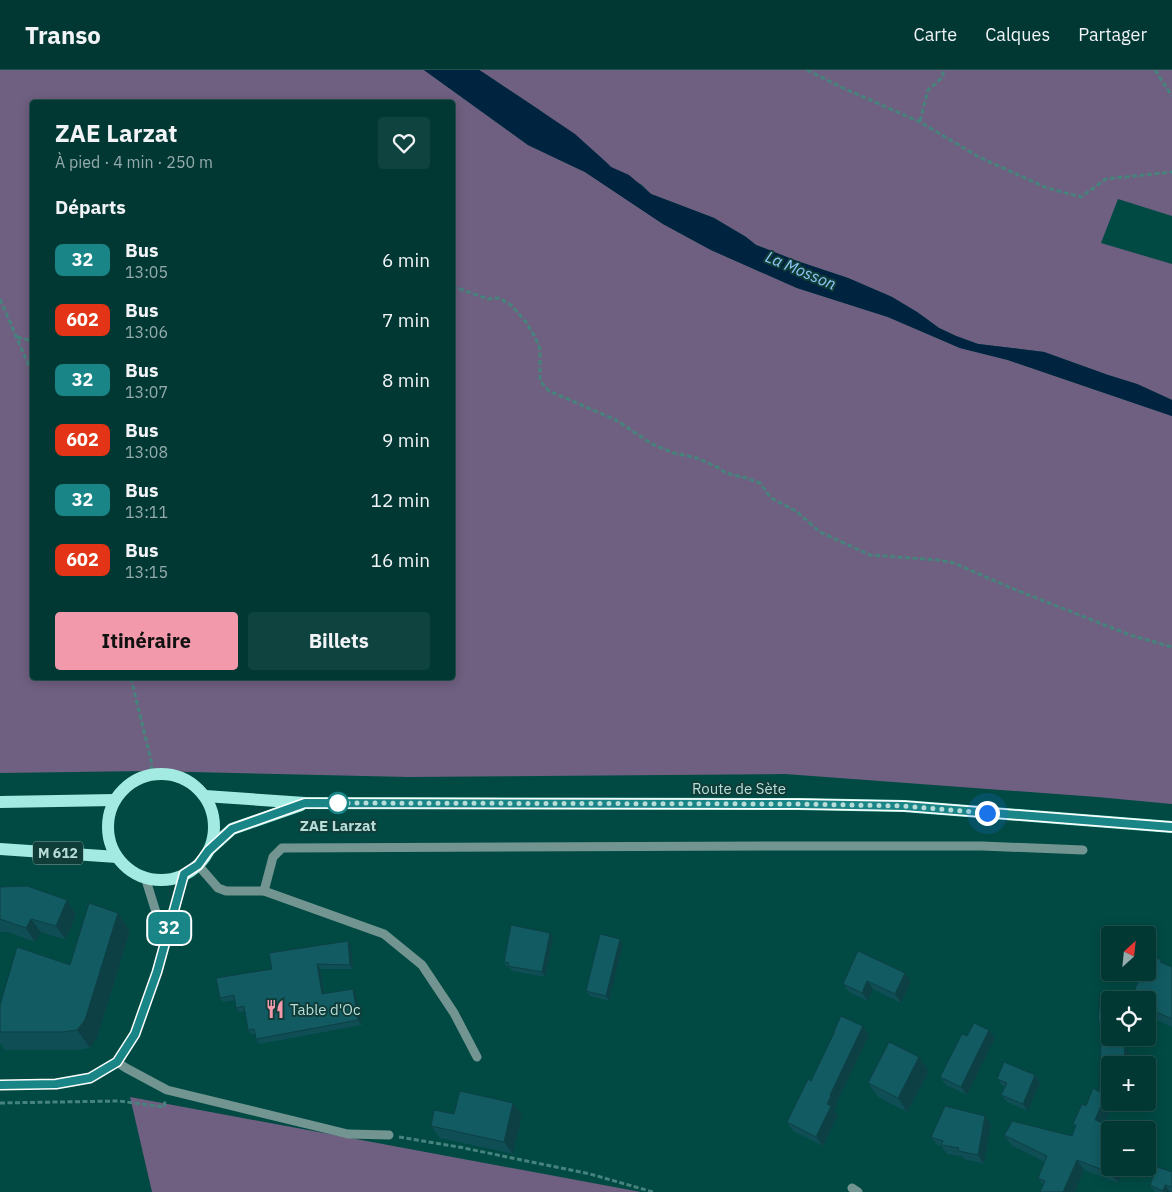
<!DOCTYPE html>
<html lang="fr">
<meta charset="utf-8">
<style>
body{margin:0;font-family:"IBM Plex Sans",sans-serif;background:#0f433f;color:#f1f3f6;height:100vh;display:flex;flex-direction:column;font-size:19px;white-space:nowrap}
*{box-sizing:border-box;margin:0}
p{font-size:16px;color:#96acac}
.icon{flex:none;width:28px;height:28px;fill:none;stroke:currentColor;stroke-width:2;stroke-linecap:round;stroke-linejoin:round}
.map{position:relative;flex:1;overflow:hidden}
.sheet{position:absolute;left:30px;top:30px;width:425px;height:580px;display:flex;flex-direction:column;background:#013833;border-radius:5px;box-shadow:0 2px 12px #0003,0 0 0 1px #23524e}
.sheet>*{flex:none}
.badge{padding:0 10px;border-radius:8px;font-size:18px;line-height:32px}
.needle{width:32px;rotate:27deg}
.tools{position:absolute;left:1101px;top:856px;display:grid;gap:10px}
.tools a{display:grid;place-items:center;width:55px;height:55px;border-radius:5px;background:#013833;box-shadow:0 2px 12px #0003,0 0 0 1px #23524e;font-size:25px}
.you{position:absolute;width:25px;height:25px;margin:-12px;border:4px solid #fff;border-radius:50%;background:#1a73e8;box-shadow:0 0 0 8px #1a73e833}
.map>.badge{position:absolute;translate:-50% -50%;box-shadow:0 0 0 2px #fff}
h2{padding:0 25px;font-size:19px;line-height:45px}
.round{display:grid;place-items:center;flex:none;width:52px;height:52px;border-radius:5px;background:#0f433f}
.summary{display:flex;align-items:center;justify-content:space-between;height:85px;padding:0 25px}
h1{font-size:24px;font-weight:800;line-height:38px}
.button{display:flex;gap:10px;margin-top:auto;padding:10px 25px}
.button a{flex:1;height:58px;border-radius:5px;background:#f29aac;color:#111;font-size:20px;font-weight:800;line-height:58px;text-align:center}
.button a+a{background:#0f433f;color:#f1f3f6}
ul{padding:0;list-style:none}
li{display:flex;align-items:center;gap:15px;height:60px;padding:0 25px}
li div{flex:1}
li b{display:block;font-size:19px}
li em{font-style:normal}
li .badge{min-width:55px;font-weight:700;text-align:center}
header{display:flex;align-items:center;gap:30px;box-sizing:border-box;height:70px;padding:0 25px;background:#013833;border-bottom:1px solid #23524e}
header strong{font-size:24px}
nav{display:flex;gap:28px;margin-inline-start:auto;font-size:18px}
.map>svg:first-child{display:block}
</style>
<header>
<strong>Transo</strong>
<nav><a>Carte</a><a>Calques</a><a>Partager</a></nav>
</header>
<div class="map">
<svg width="1172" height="1122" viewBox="0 0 1172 1122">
<rect width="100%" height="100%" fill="#014a44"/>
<!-- green -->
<g fill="#6f5f80" fill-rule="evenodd">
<path d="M 0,0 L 424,0 L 528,75 L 585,102 L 663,154 L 711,180 L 797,218 L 888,247 L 960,278 L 1008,290 L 1172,346 L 1172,734 L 1097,727 L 785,704 L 408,707 L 148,701 L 0,703 ZM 32,32 L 452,32 L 452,608 L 32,608 Z"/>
<path d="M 479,0 L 1172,0 L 1172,146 L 1118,129 L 1101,173 L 1172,194 L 1172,330 L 1137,314 L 1108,305 L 1044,282 L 978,274 L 956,266 L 939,258 L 917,242 L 892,227 L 848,208 L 797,191 L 756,175 L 746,167 L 714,148 L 651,124 L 642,115 L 611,97 L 591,79 L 538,39 Z"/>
<path d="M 130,1027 L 641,1122 L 152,1122 Z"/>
</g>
<!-- water -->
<path fill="#002440" d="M 424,0 L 479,0 L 484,3 L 575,64 L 606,92 L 611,97 L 629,105 L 651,124 L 714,148 L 746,167 L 756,175 L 797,191 L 848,208 L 892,227 L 917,242 L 939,258 L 956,266 L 978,274 L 1044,282 L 1108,305 L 1137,314 L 1172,330 L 1172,346 L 1008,290 L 960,278 L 888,247 L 797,218 L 711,180 L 663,154 L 585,102 L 528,75 Z"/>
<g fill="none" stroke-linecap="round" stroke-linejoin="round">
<!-- path -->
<g stroke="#47837d" stroke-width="3" stroke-dasharray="5 2.5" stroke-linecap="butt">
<path d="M 807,0 L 841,17 L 920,52 L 979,87 L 1047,118 L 1081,127 L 1106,109 L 1172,102"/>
<path d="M 1155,0 L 1172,26"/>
<path d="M 920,51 L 928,20 L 943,7 L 943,0"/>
<path d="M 452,216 L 488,229 L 499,228 L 511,235 L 526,252 L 535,267 L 540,279 L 540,311 L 549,321 L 616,350 L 652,374 L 674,383 L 697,388 L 719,398 L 726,403 L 746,408 L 760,413 L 771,428 L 796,441 L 820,462 L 870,485 L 938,490 L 954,493 L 1011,518 L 1130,565 L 1172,577"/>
<path d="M 0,229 L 32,303"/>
<path d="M 17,267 L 32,271"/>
<path d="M 131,608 L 151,690 L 152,704"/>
<path d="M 0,1033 L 119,1031 L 164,1037 L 165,1031"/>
<path d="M 399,1067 L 459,1077 L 590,1104 L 653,1122"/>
</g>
<!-- minor -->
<g stroke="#739591" stroke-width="9">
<path d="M 198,795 L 218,818 L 226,821 L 264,821 L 384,864 L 422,895 L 454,943 L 477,987"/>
<path d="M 145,807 L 165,871"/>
<path d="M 264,821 L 273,787 L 282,778 L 772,776 L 982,776 L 1083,780"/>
<path d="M 117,992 L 126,998 L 167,1020 L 348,1064 L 389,1065"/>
<path d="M 0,1015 L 56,1014 L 90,1008 L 117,992 L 135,964 L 157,902 L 184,805"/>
<path d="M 852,1118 L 858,1122"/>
</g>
<!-- major -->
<g stroke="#a3ebe2" stroke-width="12">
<circle cx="161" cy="757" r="53"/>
<path d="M 205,726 L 305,733 L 798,734 L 904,736 L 1172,757"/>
<path d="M 0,732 L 115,730"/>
<path d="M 0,779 L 117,787"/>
<path d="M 210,779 L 232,759 L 301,735"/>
</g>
</g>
<!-- wall -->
<g fill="#0f4e55">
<path d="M 0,817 L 76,844 L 66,870 L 41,862 L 35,872 L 8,862 L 0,862 Z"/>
<path d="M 118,843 L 130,861 L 97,968 L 90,978 L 76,980 L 5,980 L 0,973 L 0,962 L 70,895 Z"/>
<path d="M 553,868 L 545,907 L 512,901 L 509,897 L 507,897 L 504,892 Z"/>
<path d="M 348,871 L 351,875 L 353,899 L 320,899 L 324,924 L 356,924 L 362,955 L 259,974 L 256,969 L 255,964 L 251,964 L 248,960 L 245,941 L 239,942 L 236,938 L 235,930 L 223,932 L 220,928 L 272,899 Z"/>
<path d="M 623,874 L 609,931 L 590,926 L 586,921 Z"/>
<path d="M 858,881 L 911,912 L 901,933 L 873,919 L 868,931 L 849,922 L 843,914 Z"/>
<path d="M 1161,890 L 1164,894 L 1172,897 L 1172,957 L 1149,947 L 1148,944 L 1148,930 L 1141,905 L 1136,902 L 1148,902 Z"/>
<path d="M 1100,926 L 1125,968 L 1124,976 L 1132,987 L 1110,995 L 1114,1032 L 1105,1054 L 1110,1098 L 1148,1098 L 1150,1093 L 1146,1109 L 1123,1101 L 1118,1113 L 1084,1100 L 1075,1122 L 1040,1122 L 1043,1115 L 1038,1108 L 1045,1092 L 1011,1075 L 1004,1065 L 1072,1066 L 1075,1056 L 1073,1054 L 1099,1022 L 1102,956 L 1098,951 Z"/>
<path d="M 989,960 L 995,968 L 967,1025 L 946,1015 L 940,1007 L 967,966 Z"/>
<path d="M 834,961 L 869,965 L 836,1034 L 837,1035 L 834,1041 L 838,1045 L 823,1076 L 793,1061 L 787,1052 L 811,1011 L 835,962 Z"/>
<path d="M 919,987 L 929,1001 L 907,1042 L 878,1027 L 868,1013 Z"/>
<path d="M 1035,1005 L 1040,1013 L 1028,1041 L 1007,1032 L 1001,1025 L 1005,1017 L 1003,1016 L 997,1009 Z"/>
<path d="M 513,1033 L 522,1045 L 513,1084 L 440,1068 L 431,1056 L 454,1044 Z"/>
<path d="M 991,1054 L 984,1094 L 964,1089 L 961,1086 L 947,1084 L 942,1077 L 937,1075 L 931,1067 Z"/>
<path d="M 1172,1102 L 1172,1122 L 1155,1122 L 1150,1115 Z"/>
</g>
<!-- shaded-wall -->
<g fill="#0d4045">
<path d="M 67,830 L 76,844 L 66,870 L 56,856 Z"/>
<path d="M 118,843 L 130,861 L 97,968 L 90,978 L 77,960 Z"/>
<path d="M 31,849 L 41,862 L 35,872 L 26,858 Z"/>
<path d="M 550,863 L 553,868 L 545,907 L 542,902 Z"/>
<path d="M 620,869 L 623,874 L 609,931 L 606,926 Z"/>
<path d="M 348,871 L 351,875 L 353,899 L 350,895 Z"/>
<path d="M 317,894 L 320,899 L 325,929 L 322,924 Z"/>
<path d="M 905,903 L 911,912 L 901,933 L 895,924 Z"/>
<path d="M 867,911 L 873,919 L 868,931 L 862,923 Z"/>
<path d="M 353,919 L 356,924 L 362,955 L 358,950 Z"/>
<path d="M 863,956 L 869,965 L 836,1034 L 837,1035 L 834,1041 L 838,1045 L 823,1076 L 816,1067 L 830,1025 Z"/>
<path d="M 989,960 L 995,968 L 967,1025 L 961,1017 Z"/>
<path d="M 1117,968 L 1125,968 L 1124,986 L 1117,976 Z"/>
<path d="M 1125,976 L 1132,987 L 1131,995 L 1124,995 Z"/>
<path d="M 919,987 L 929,1001 L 907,1042 L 898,1028 Z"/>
<path d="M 1035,1005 L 1040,1013 L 1028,1041 L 1023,1034 Z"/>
<path d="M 1110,1014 L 1110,1032 L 1114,1032 L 1102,1060 L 1095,1050 Z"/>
<path d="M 513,1033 L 522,1045 L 513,1084 L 504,1072 Z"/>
<path d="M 985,1046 L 991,1054 L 984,1094 L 978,1085 Z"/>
<path d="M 1077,1090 L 1084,1100 L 1075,1122 L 1063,1122 Z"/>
<path d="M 1148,1090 L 1150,1093 L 1146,1109 L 1139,1099 L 1140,1098 L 1148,1098 Z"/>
<path d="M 1113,1098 L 1121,1098 L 1123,1101 L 1118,1113 L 1111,1103 Z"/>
<path d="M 1165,1115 L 1170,1122 L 1164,1122 L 1163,1121 Z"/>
</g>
<!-- building -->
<g fill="#125b63" stroke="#0d4045">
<path d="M 27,816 L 67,830 L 56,856 L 31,849 L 26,858 L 0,849 L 0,817 Z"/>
<path d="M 89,833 L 118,843 L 85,950 L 77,960 L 63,962 L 0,962 L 0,935 L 17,877 L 70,895 Z"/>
<path d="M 511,855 L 550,863 L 542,902 L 508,896 L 509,893 L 504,892 Z"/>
<path d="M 600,864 L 620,869 L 606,926 L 586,921 Z"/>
<path d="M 348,871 L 350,895 L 317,894 L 322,924 L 353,919 L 358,950 L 256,969 L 254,959 L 248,960 L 244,936 L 236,938 L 234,925 L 220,928 L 216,908 L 272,899 L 269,883 Z"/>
<path d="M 858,881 L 905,903 L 895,924 L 867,911 L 862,923 L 843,914 Z"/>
<path d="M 1148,884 L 1161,890 L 1160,892 L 1172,897 L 1172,949 L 1148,938 L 1148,930 L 1139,930 L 1135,919 L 1142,902 L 1148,902 Z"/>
<path d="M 1100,926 L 1119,927 L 1119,930 L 1110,930 L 1110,968 L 1117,968 L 1117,976 L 1125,976 L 1124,995 L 1110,995 L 1110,1014 L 1095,1050 L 1119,1060 L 1110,1060 L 1110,1098 L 1113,1098 L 1111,1103 L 1077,1090 L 1063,1122 L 1040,1122 L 1045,1111 L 1038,1108 L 1047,1086 L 1004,1065 L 1008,1059 L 1012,1051 L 1072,1066 L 1076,1055 L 1073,1054 L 1082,1034 L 1086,1036 L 1093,1018 L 1099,1022 L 1102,951 L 1098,951 Z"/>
<path d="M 841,946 L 863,956 L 830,1025 L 831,1026 L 827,1034 L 831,1036 L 816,1067 L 787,1052 L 808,1009 L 811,1011 L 835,961 L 834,961 Z"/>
<path d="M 974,953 L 989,960 L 961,1017 L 940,1007 L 962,964 L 967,966 Z"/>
<path d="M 889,972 L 919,987 L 898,1028 L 868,1013 Z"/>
<path d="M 1004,992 L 1035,1005 L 1023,1034 L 1001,1025 L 1007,1013 L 997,1009 Z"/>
<path d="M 460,1021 L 513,1033 L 504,1072 L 431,1056 L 434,1040 L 454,1044 Z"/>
<path d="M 945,1036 L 985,1046 L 978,1085 L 958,1081 L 959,1078 L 941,1075 L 943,1071 L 931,1067 Z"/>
<path d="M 1157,1097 L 1172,1102 L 1172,1117 L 1165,1115 L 1163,1121 L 1150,1115 Z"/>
</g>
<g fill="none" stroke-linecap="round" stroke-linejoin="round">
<!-- line casing -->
<g stroke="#fff" stroke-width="11">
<path id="line" d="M 0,1015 L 56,1014 L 90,1008 L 117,992 L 135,964 L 157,902 L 184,804 L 198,795 L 208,781 L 232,759 L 305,733 L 798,734 L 904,736 L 1172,757"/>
</g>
<!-- line -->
<use href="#line" stroke="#1a8587" stroke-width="8"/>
<!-- walk -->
<path stroke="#b8ddd8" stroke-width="5" stroke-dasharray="0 9" d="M 338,733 L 334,733 L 798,734 L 904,736 L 987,743"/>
</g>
<!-- icons -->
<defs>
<g id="restaurant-bare" transform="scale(1.5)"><path d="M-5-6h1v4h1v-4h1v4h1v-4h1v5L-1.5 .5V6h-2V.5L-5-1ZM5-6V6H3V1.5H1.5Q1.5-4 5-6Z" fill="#f29aac" stroke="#113d39" stroke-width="2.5" paint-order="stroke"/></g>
</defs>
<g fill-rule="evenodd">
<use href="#restaurant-bare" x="275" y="939"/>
</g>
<!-- markers -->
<circle fill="#fff" stroke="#1a8587" stroke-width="2.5" cx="338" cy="733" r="10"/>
<g text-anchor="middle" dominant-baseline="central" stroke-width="4" stroke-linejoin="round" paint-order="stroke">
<!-- shield labels -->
<rect fill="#113d39" stroke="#86ada8" stroke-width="1" x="33" y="771.5" width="50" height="23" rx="4"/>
<g font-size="14" font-weight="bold" fill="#b8ddd8">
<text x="58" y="783">M 612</text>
</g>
<!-- street labels -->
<g font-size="15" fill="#b8ddd8" stroke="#113d39">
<text x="739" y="718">Route de Sète</text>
</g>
<!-- stop labels -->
<g font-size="15" font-weight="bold" fill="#b8ddd8" stroke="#113d39">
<text x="338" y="755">ZAE Larzat</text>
</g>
<!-- poi labels -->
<g font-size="15" fill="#b8ddd8" stroke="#113d39" text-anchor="start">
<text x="290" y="939">Table d'Oc</text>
</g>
<!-- water labels -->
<g font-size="16" font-style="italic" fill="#91c9fb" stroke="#113d39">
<text transform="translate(801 200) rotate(23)">La Mosson</text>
</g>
</g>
</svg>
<div class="tools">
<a><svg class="needle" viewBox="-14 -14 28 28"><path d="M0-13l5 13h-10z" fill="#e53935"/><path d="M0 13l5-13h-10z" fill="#96acac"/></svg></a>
<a><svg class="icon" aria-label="locate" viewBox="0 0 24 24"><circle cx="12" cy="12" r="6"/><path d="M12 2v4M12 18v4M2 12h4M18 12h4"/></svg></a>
<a>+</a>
<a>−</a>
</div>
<div class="you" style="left:987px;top:743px"></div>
<b class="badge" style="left:169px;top:858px;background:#1a8587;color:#fff">32</b>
<section class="sheet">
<div class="summary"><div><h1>ZAE Larzat</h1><p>À pied · 4 min · 250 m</p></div><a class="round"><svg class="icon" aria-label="heart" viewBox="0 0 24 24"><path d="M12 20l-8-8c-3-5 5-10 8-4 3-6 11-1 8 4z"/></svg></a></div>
<h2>Départs</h2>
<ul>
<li><span class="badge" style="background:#1a8587;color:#fff">32</span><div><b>Bus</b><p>13:05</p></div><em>6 min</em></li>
<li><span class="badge" style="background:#e43417;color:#fff">602</span><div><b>Bus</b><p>13:06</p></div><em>7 min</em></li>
<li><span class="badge" style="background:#1a8587;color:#fff">32</span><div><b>Bus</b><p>13:07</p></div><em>8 min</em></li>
<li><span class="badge" style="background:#e43417;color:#fff">602</span><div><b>Bus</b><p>13:08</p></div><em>9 min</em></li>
<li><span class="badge" style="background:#1a8587;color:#fff">32</span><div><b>Bus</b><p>13:11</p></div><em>12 min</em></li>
<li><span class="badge" style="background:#e43417;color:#fff">602</span><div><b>Bus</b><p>13:15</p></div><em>16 min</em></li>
</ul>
<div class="button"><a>Itinéraire</a><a>Billets</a></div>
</section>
</div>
